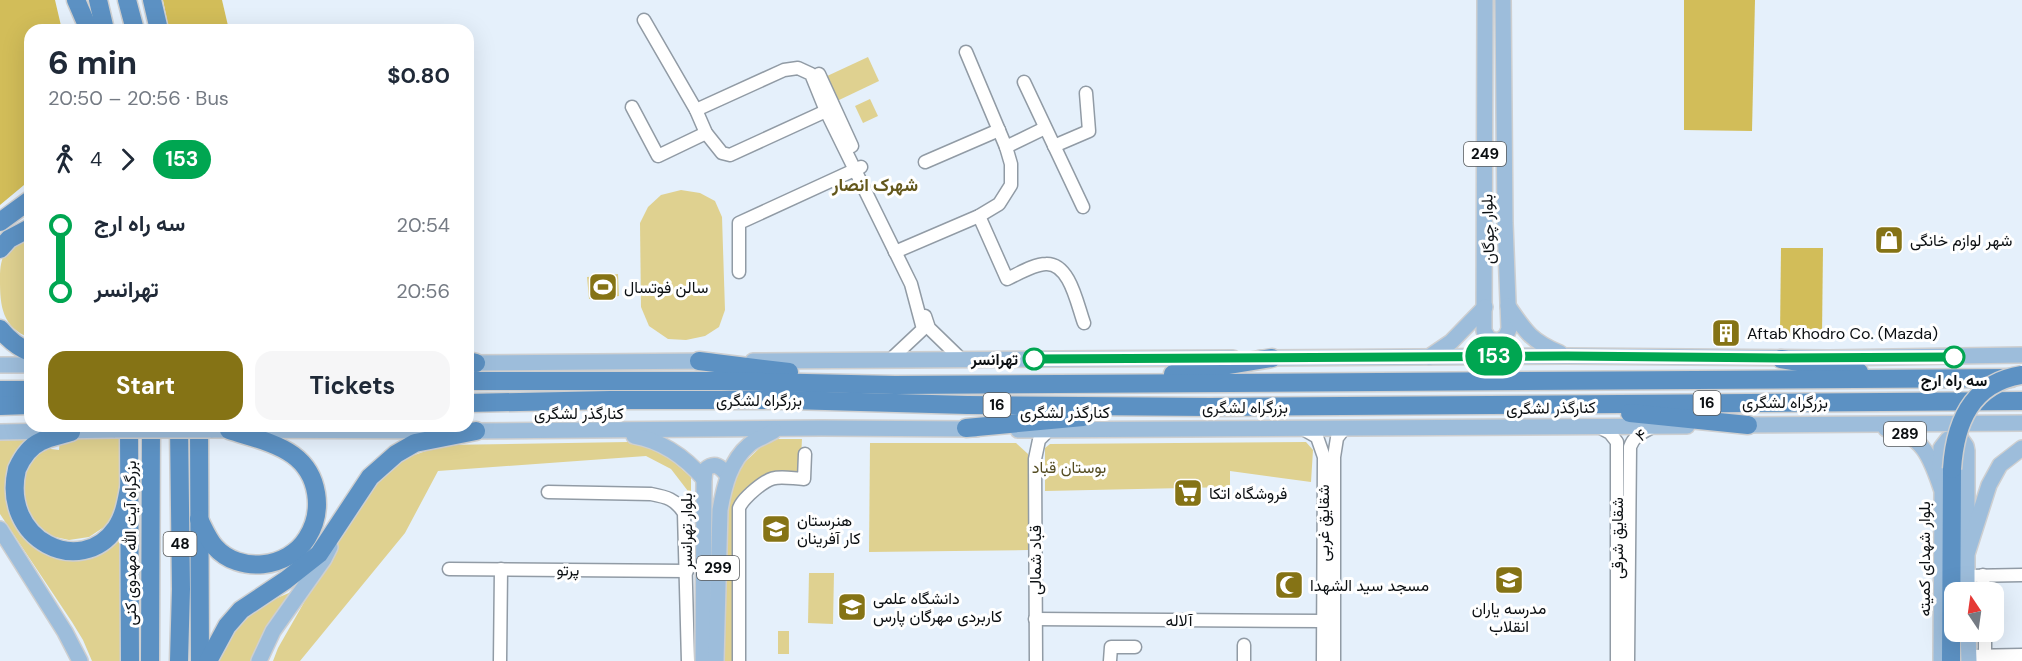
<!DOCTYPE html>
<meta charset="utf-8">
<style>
body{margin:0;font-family:"DM Sans",Vazirmatn,sans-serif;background:#f6f6f7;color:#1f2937;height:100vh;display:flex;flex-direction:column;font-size:22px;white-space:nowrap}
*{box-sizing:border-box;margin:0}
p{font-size:20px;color:#747a83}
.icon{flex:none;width:33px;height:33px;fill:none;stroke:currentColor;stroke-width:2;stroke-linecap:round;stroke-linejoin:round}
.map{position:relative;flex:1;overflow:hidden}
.sheet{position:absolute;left:24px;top:24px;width:450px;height:408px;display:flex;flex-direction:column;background:#fff;border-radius:18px;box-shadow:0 6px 24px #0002}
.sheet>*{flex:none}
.badge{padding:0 12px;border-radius:20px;font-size:21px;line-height:39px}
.needle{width:39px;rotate:347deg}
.tools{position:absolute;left:1944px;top:582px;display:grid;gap:12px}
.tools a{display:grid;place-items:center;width:60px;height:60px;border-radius:12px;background:#fff;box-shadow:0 6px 24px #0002;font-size:30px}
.map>.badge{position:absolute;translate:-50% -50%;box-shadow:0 0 0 3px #fff}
.legs{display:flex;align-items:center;gap:9px;height:66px;padding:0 24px;font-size:20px}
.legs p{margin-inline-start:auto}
.overview{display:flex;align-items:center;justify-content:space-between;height:102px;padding:0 24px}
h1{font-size:33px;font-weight:700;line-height:45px}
.action{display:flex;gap:12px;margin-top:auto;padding:12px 24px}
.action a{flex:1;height:69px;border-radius:18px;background:#857315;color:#fff;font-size:24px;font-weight:700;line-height:69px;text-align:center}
.action a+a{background:#f6f6f7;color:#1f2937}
ul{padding:0 24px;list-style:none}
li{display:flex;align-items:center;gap:21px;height:66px;font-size:22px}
li i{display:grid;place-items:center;width:9px;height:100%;margin:0 8px;background:currentColor}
li i::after{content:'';width:15px;height:15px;margin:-8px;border:4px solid;border-radius:50%;background:#fff}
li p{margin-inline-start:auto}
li:first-child i{background:linear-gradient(#0000 50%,currentColor 0)}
li:last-child i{background:linear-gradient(currentColor 50%,#0000 0)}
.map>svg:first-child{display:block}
</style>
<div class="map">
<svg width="2022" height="661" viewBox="0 0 2022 661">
<rect width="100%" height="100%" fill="#e5f0fb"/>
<!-- green -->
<g fill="#dfd190">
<path d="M 868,57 L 879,81 L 837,101 L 825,77 Z"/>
<path d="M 870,99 L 878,116 L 863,123 L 855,106 Z"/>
<path d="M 681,190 L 700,193 L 715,201 L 722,217 L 725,310 L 719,327 L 705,336 L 686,340 L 668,339 L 649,326 L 641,307 L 640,223 L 648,207 L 661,195 Z"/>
<path d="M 30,232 L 30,338 C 2,327 0,306 0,280 C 0,271 0,262 5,253 C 10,245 22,238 30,232 Z"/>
<path d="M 618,274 L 619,296 L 589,299 L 587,277 Z"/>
<path d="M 0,433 L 35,433 L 8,472 L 6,499 L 20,535 L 52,554 L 116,533 L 124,537 L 123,661 L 92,661 L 83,640 L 72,622 L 0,514 Z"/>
<path d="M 60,438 L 122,439 L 121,496 L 113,517 L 104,527 L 89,537 L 69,540 L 46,535 L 23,510 L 19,476 L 27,461 L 51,440 L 51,449 L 59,450 Z"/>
<path d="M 778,439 L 802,439 L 800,477 L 772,476 L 740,499 L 734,661 L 721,661 L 723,501 L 744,463 L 768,440 Z"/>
<path d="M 628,442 L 660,450 L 691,477 L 691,495 L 671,469 L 646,456 L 438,471 L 405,533 L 300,661 L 273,661 L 278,648 L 370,487 L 403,459 L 443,445 Z"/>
<path d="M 1306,442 L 1313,450 L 1311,482 L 1230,471 L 1230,487 L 1045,491 L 1045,448 L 1050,444 Z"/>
<path d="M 870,443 L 1016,443 L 1028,454 L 1028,550 L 869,552 Z"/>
<path d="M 809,573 L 834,573 L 833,624 L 808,623 Z"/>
<path d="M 296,590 L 264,635 L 250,661 L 213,661 L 233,628 L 258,606 Z"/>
<rect x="778" y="631" width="11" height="23"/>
</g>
<!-- forest -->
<g fill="#d2bd59">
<path d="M 0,0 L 55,0 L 62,30 L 30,30 L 30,180 L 0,205 Z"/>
<path d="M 163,0 L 222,0 L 229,30 L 169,30 Z"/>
<path d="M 1684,0 L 1755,0 L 1752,131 L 1684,130 Z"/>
<path d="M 1781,248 L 1823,248 L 1822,336 L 1780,336 Z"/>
</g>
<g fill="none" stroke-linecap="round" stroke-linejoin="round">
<!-- minor casing -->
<g stroke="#919ba5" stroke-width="15">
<g id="minor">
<path d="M 644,20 L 696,110 L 706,133 L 722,153 L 730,155 L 826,111"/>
<path d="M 819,74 L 852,146"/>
<path d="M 1024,82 L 1083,207"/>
<path d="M 632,107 L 658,156 L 706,133"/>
<path d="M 696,110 L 784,70 L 798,68 L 811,74 L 826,111 L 911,284 L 923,329 L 890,360"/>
<path d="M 1054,146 L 1089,131 L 1086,93"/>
<path d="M 1006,147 L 1045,128"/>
<path d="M 925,162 L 999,130"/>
<path d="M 979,216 L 1007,279 C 1018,274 1034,264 1046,264 C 1070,263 1077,304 1084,323"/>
<path d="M 895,252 L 979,216 L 999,204 L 1011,185 L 1011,164 L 1006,147 L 966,52"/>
<path d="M 739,272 L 739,223 L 861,167"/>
<path d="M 925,316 L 929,328 L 962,360"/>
<path d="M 1597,426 L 1610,433 L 1617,442 L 1617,661"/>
<path d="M 1303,429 L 1317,437 L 1324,457 L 1323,661"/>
<path d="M 548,492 L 651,494 C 667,497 675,499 684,513 L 688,661"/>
<path d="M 449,569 L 687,571"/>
<path d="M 1983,575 L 1984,592"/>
<path d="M 1967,576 L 2022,575"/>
<path d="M 1035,619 L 1323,621"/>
<path d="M 1985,632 L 1985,661"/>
<path d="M 1244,645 L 1244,661"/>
<path d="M 1969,656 L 2022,655"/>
<path d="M 500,661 L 501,569"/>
<path d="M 739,661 L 739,508 C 742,501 746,498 751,493 C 773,473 777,477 804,479 L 805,454"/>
<path d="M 1036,661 L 1035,459 L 1039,440 L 1049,430"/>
<path d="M 1110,661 L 1111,647 L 1135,647"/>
<path d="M 1334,661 L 1334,457 L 1337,438 L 1344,429"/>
<path d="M 1628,661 L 1630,447 C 1634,435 1644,432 1654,426"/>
</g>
</g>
<!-- major casing -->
<g stroke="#cecfd0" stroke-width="18">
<g id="major">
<path d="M 1485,0 L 1484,321 L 1484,331 L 1489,339 L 1499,341 L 1506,336 L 1509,329 L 1505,223 L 1503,0"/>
<path d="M 1508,306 C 1525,331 1531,341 1560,353"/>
<path d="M 1429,357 L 1451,342 L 1485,307"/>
<path d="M 1260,358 L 1567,356 L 1829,358 L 2022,355"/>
<path d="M 753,361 L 1233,358"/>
<path d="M 468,363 L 711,361"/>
<path d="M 0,365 L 30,365"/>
<path d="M 1738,425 L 2022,423"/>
<path d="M 1886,429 C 1923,432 1932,461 1942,491 L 1941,661"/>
<path d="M 211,430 L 476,431 L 821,428 L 976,429"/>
<path d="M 1018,430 L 1687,426"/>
<path d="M 0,432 L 115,430"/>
<path d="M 634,436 C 663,441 685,457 704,479"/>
<path d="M 1940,473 L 1941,448 L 1948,439 L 1961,439 L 1966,446 L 1967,451 L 1967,554"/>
<path d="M 0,529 L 65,632 L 80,661"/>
<path d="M 1967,592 L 1967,554 L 1989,485 L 2000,465 L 2022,448"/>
<path d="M 1968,632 L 1969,661"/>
<path d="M 259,661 L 273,631 L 324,559 L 330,547"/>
<path d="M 703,661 L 704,479 L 705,470 C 715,461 721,467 728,476"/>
<path d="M 716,661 L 720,510 C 724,487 730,461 749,445 C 756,439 766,436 774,431"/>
</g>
</g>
<!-- highway casing -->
<g stroke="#cecfd0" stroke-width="21">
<g id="highway">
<path d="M 76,0 L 89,30"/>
<path d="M 98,0 L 105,30"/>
<path d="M 127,0 L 135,30"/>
<path d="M 152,0 L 159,30"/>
<path d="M 0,222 L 30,200"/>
<path d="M 0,249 L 9,239 L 30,228"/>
<path d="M 0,329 C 9,340 17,347 30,352"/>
<path d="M 1781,359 L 1859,372"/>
<path d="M 468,361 L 476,363"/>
<path d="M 699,361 L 789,372"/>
<path d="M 1173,374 L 1272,358"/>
<path d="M 468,381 L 722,381 L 895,385 L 2011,378"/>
<path d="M 0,390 L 30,390"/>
<path d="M 468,403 L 610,400 L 790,400 L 967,405 L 1210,407 L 2022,401"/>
<path d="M 0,406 L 30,405"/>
<path d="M 1630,413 L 1748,425"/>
<path d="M 129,426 L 130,661"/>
<path d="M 179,426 L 181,589 L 179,661"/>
<path d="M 199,426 L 200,661"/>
<path d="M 966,428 L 1083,417"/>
<path d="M 71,432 C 62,435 49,437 40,442 C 29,447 22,458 17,469 C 0,540 81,579 116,528 C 126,514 127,495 131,479"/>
<path d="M 199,519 C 204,529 208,539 215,547 C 239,574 288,569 307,538 C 324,511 319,474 293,455 C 275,442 250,437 229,430"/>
<path d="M 150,661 L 151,426"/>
<path d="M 208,661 L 227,626 L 241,610 L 286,580 L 319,554 L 370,477 L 396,454 L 415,443 L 476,431"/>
<path d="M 1951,661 L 1952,469"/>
</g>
</g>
<!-- minor -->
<use href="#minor" stroke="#fff" stroke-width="12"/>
<!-- major -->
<use href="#major" stroke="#9dbddb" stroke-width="15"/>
<!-- highway -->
<use href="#highway" stroke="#5c91c3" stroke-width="18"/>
<!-- major-bridge casing -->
<g stroke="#cecfd0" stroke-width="18" stroke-linecap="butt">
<path id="major-bridge" d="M 115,430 L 211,430"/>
</g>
<!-- highway-bridge casing -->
<g stroke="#cecfd0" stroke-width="21" stroke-linecap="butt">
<path id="highway-bridge" d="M 1952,469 C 1955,423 1971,383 2022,375"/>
</g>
<!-- major-bridge -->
<use href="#major-bridge" stroke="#9dbddb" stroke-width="15"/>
<!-- highway-bridge -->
<use href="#highway-bridge" stroke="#5c91c3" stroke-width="18"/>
</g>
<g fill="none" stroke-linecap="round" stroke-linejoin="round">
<!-- line-1 casing -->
<g stroke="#fff" stroke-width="14">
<path id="line-1" d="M 1034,359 L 1567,356 L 1781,358 L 1954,357"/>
</g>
<!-- line-1 -->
<use href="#line-1" stroke="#00a651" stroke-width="9"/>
</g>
<!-- icons -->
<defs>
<g id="shop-square" transform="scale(1.5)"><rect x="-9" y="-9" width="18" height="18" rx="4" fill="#857315" stroke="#fff"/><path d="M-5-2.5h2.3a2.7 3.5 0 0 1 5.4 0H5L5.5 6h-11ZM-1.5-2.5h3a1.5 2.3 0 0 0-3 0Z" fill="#fff"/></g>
<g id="stadium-square" transform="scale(1.5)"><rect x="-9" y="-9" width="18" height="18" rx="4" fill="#857315" stroke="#fff"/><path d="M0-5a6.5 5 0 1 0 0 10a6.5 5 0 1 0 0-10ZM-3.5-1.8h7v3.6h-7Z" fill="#fff"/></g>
<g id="building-square" transform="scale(1.5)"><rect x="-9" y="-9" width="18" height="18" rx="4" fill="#857315" stroke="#fff"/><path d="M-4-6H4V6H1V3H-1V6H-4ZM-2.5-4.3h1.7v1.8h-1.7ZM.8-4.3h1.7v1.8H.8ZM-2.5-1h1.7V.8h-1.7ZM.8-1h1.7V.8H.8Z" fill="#fff"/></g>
<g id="supermarket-square" transform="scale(1.5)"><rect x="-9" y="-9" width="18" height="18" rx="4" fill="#857315" stroke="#fff"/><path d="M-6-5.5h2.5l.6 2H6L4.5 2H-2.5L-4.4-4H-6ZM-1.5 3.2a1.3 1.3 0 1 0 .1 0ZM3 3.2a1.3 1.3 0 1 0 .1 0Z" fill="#fff"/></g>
<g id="school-square" transform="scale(1.5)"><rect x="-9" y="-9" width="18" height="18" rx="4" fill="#857315" stroke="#fff"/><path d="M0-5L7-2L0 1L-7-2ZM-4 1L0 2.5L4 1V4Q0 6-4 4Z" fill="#fff"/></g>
<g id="mosque-square" transform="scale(1.5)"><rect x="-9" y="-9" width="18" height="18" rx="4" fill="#857315" stroke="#fff"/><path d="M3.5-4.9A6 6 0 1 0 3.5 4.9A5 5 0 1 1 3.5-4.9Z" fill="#fff"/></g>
<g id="university-square" transform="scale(1.5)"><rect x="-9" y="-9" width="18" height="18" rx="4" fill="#857315" stroke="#fff"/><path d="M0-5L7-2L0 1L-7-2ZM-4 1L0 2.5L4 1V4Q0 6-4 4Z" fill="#fff"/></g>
</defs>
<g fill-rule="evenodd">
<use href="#shop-square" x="1889" y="240"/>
<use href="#stadium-square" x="603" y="287"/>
<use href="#building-square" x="1726" y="333"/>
<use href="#supermarket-square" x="1188" y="493"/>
<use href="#school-square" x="776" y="529"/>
<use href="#school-square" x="1509" y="580"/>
<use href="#mosque-square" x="1289" y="585"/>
<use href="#university-square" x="852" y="607"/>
</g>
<!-- markers -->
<g fill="#fff" stroke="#00a651" stroke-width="3">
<circle cx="1954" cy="357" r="10"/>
<circle cx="1034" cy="359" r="10"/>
</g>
<g text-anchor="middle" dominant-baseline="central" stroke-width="6" stroke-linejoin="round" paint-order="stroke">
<!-- shield labels -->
<g fill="#fff" stroke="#545759" stroke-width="1.5">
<rect x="1464" y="142" width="42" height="24" rx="4.5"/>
<rect x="1693.5" y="391" width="27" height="24" rx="4.5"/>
<rect x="983.5" y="393" width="27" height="24" rx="4.5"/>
<rect x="1884" y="422" width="42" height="24" rx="4.5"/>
<rect x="163.5" y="532" width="33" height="24" rx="4.5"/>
<rect x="697" y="556" width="42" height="24" rx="4.5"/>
</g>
<g font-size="15" font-weight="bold" fill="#0b0f12">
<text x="1485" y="154">249</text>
<text x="1707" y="403">16</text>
<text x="997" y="405">16</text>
<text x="1905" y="434">289</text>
<text x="180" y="544">48</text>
<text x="718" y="568">299</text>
</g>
<!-- street labels -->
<g font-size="16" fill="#0b0f12" stroke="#fff">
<text transform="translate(1488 229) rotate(-92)">بلوار چوگان</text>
<text x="759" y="400">بزرگراه لشگری</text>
<text x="1785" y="402">بزرگراه لشگری</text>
<text x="1245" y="407">بزرگراه لشگری</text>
<text transform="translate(1551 408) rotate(-1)">کنارگذر لشگری</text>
<text x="1065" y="412">کنارگذر لشگری</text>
<text x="579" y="413">کنارگذر لشگری</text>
<text transform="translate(1641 435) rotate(-37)">۴</text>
<text transform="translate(1323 523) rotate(-90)">شقایق غربی</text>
<text transform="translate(686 531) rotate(-90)">بلوار تهرانسر</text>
<text transform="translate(1617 538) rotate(-90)">شقایق شرقی</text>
<text transform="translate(130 543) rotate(-90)">بزرگراه آیت الله مهدوی کنی</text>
<text transform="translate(1924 559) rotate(-90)">بلوار شهدای کمیته</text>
<text transform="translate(1035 560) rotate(-90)">قباد شمالی</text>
<text transform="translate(568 570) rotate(1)">پرتو</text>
<text x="1179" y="620">آلاله</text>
</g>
<!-- poi labels -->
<g font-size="16" fill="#0b0f12" stroke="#fff" text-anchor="start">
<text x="1910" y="240">شهر لوازم خانگی</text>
<text x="624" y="287">سالن فوتسال</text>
<text x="1747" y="333">Aftab Khodro Co. (Mazda)</text>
<text x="1209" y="493">فروشگاه اتکا</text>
<text x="797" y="520">هنرستان<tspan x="797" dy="18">کار آفرینان</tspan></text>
<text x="1310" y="585">مسجد سید الشهدا</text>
<text x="873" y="598">دانشگاه علمی<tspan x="873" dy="18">کاربردی مهرگان پارس</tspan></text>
<text x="1509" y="608" text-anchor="middle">مدرسه یاران<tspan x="1509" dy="18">انقلاب</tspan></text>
</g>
<!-- stop labels -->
<g font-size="16" font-weight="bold" fill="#0b0f12" stroke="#fff" text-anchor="end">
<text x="1018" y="359">تهرانسر</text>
<text x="1954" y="380" text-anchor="middle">سه راه ارج</text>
</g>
<!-- park labels -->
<g font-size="16" fill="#544c22" stroke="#fff">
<text x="1069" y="467">بوستان قباد</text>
</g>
<!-- neighbourhood labels -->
<g font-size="18" font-weight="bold" fill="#63571b" stroke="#fff">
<text x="875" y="185">شهرک انصار</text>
</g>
</g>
</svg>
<div class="tools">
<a><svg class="needle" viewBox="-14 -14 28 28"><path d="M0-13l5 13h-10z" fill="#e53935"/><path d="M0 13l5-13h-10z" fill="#747a83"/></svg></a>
</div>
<b class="badge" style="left:1494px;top:356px;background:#00a651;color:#fff">153</b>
<section class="sheet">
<div class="overview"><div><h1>6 min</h1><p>20:50 – 20:56 · Bus</p></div><b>$0.80</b></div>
<div class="legs"><svg class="icon" aria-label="walk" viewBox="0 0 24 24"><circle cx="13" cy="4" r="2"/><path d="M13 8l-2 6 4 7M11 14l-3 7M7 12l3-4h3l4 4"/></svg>4<svg class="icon" aria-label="forward" viewBox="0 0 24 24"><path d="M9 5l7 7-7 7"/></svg><b class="badge" style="background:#00a651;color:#fff">153</b></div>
<ul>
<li><i style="color:#00a651"></i><b>سه راه ارج</b><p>20:54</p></li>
<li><i style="color:#00a651"></i><b>تهرانسر</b><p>20:56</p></li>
</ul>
<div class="action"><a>Start</a><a>Tickets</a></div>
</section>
</div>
